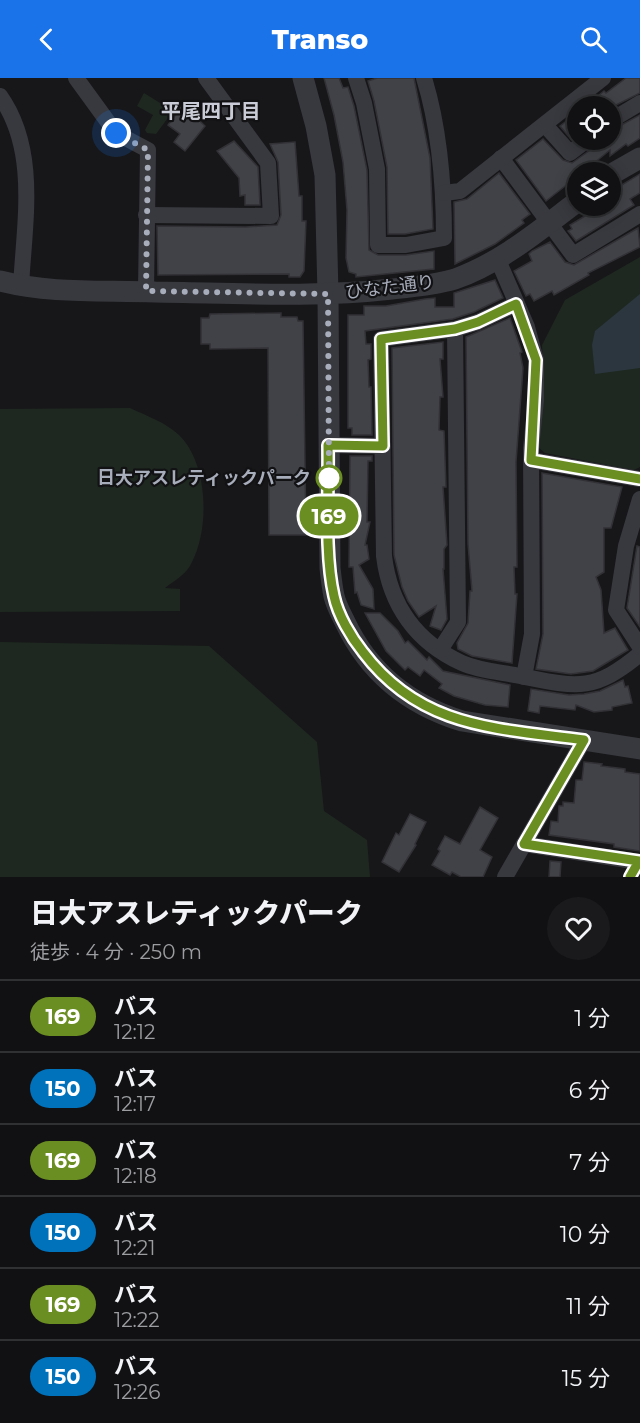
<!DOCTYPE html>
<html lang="ja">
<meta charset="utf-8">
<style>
body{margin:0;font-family:Montserrat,"Noto Sans JP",sans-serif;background:#1a1a1c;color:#f1f3f6;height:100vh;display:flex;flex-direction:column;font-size:22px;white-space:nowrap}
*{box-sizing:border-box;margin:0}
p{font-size:20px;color:#9c9da0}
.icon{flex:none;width:33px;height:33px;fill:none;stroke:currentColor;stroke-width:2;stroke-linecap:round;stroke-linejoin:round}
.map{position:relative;height:799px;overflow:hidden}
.sheet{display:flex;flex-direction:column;background:#111113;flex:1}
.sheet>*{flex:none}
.badge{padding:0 12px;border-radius:20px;font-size:21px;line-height:39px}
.controls{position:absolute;left:567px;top:18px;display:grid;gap:12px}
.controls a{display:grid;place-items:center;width:54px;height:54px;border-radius:50%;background:#111113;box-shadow:0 3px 15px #0003,0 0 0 2px #303133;font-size:30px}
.you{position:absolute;width:30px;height:30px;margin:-15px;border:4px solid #fff;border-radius:50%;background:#1a73e8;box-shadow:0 0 0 9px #1a73e833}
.map>.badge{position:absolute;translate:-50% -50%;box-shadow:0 0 0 3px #fff}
.round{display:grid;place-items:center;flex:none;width:63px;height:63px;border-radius:32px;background:#1a1a1c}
.head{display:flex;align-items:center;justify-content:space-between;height:102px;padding:0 30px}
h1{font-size:28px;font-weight:800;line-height:45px}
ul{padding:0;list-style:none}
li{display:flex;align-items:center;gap:18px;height:72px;padding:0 30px;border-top:2px solid #303133}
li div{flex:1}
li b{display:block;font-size:22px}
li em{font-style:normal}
li .badge{min-width:66px;font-weight:700;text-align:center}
header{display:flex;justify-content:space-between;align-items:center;height:78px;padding:0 30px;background:#1a73e8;color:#fff;font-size:27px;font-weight:800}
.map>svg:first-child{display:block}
</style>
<header><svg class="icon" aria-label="back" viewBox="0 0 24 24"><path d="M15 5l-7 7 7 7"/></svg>Transo<svg class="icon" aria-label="search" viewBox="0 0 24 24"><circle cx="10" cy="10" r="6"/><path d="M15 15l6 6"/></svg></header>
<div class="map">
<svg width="640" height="799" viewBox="0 0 640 799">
<rect width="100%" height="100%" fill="#171719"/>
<!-- green -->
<g fill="#1e2820">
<path d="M 144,15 L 173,33 L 156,56 L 147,55 L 145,52 L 153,37 L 137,28 Z"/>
<path d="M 640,179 L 640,389 L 634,392 L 545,375 L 538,369 L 544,310 L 542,267 L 565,222 Z"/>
<path d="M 130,330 C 147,338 165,344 179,357 C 208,385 210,449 192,484 C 187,496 175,502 165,510 L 180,511 L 180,533 L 0,534 L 0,331 Z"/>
<path d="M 0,564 L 209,568 L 317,664 L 324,733 L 367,762 L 370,799 L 0,799 Z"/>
</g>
<!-- water -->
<path fill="#2b363f" d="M 640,216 L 640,290 L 595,296 L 592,267 L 595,253 Z"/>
<!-- building -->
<g fill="#414247" stroke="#313136" stroke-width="1.5">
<path d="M 324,0 L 339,0 L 343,10 L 348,9 L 354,28 L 367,92 L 369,172 L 378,177 L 406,177 L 434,173 L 434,191 L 356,199 L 356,196 L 349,194 L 346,180 L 347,132 L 343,84 L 334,37 Z"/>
<path d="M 377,0 L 414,0 L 430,80 L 433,151 L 405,156 L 388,156 L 387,89 L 374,23 L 368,3 Z"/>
<path d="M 626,0 L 640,0 L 640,15 L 610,30 L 610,28 L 586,28 L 604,13 L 606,15 Z"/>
<path d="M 183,27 L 205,48 L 185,73 L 174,64 L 180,56 L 168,47 Z"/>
<path d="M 578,34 L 578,56 L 571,61 L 560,48 Z"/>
<path d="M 640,37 L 640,60 L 628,68 L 626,66 L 610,78 L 610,72 L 583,94 L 578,94 L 578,98 L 546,123 L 516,82 L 543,61 L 563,82 L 572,85 L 604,62 L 610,62 L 610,53 Z"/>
<path d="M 234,63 L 258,89 L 260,127 L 245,127 L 245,117 L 240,118 L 239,100 L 217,73 Z"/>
<path d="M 295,64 L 299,118 L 302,118 L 302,143 L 306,143 L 304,193 L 300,199 L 289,199 L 289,196 L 158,197 L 157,148 L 246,149 L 277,147 L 281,137 L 278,84 L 270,66 Z"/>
<path d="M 499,95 L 530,136 L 522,142 L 524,145 L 495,166 L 455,186 L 454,124 L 467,121 Z"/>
<path d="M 640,96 L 640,115 L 630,121 L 634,127 L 576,163 L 568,153 L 572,151 L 570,147 L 595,132 L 592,128 L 610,128 L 610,114 Z"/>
<path d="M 638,150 L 640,169 L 588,195 L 589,197 L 554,217 L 552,213 L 534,223 L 530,216 L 526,218 L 514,193 L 532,183 L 529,176 L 532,173 L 550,164 L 565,184 L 574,187 Z"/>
<path d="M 495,202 L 503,220 L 474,234 L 453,241 L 365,253 L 366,266 L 371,266 L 371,281 L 368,282 L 369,309 L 371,309 L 372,357 L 352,357 L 352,350 L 348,350 L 348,237 L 364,237 L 364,228 L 386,228 L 425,221 L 435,220 L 435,229 L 454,229 L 454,215 Z"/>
<path d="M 281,235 L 281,239 L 297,239 L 298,243 L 303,243 L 306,457 L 269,457 L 268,270 L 210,271 L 210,266 L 201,266 L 201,240 L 209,240 L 210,236 Z"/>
<path d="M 510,240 L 522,274 L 520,275 L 523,290 L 516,384 L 517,489 L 514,489 L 515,516 L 517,516 L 512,585 L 472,578 L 458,571 L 457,565 L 468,545 L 470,513 L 472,513 L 468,466 L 466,259 Z"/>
<path d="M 443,264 L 443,281 L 440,281 L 443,319 L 440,319 L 439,352 L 444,353 L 446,409 L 443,409 L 447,467 L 444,471 L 444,491 L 443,491 L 447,541 L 441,552 L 430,548 L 436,528 L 419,539 L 408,523 L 402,509 L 394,477 L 392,270 Z"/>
<path d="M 350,378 L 372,378 L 372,383 L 368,383 L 367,444 L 370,444 L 365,467 L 367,467 L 369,481 L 359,487 L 373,511 L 374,531 L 361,527 L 357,514 L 355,515 L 353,489 L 349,489 Z"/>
<path d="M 542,395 L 622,409 L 611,450 L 604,450 L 604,494 L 596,499 L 601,512 L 604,555 L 615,550 L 628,572 L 593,593 L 571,596 L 536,591 L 543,556 Z"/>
<path d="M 637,468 L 640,469 L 640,549 L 627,530 Z"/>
<path d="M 365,535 L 380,535 L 398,553 L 405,565 L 408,563 L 427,582 L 429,579 L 443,593 L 510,607 L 508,629 L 485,627 L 454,618 L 439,610 L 442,606 L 424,592 L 420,598 L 408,589 L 405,592 L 386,573 Z"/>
<path d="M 623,602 L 625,609 L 628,608 L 632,625 L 612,629 L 612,632 L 594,634 L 576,627 L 575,632 L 540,628 L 539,635 L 528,633 L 531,611 L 569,617 L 584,616 L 600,613 Z"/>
<path d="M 584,684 L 602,686 L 601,688 L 625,691 L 625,694 L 640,696 L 640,773 L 614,769 L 614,766 L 549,757 L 551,743 L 558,744 L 559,728 L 563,728 L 563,724 L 574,725 L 576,702 L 582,702 Z"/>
<path d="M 480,729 L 498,740 L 480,772 L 492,779 L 483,799 L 461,799 L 452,794 L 450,797 L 432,787 L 440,773 L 438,771 L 445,758 L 460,766 Z"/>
<path d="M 410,736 L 426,744 L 415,766 L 416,767 L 399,794 L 382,784 L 396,755 L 399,757 Z"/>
<path d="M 550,783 L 561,784 L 560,799 L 549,799 Z"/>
</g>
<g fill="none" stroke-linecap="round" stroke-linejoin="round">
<!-- minor -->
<g stroke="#38393f" stroke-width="16">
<path d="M 76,0 L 116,55 L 148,72 L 146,213"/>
<path d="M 356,0 L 364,25 L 377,91 L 378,167 L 406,167 L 444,160 C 444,106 440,52 424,0"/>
<path d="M 0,18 C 39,73 24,146 21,209"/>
<path d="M 610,43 L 640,25"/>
<path d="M 545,47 L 570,75 L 587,62"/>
<path d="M 501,80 L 573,177 L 640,136"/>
<path d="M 444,115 L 460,113 L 603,0"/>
<path d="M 146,137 L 271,138 L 268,85 L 206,0"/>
<path d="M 498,182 L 527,249 L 536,282 L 536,322 L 531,370 L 532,556 L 524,599"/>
<path d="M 516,226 L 478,244 L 455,251 L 381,261 L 384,478 C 390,527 416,564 462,585 C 480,593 501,594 520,598 C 576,609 593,615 640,576"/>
<path d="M 328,367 L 383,368"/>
<path d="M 531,382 L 640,401"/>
<path d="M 640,421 L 626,468 L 616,532 L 640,569"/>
<path d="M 440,572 L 458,544 L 455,251"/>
<path d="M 524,766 L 640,784"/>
<path d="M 505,799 L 584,662"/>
</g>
<!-- tertiary -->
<g stroke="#38393f" stroke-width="21">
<path d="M 303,0 L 316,48 L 325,97 L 328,216 L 330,490 C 331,499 332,509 334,518 C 336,527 341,536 345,544 C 369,595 410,627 462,643 L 640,671"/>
<path d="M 610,97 L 640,80"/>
<path d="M 0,203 C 50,216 103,212 155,214 C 233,215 313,220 392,211 C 412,209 435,207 455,201 C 502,184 538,153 578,123"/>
</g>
</g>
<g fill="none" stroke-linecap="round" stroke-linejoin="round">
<!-- line casing -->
<g stroke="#fff" stroke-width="14">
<path id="line" d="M 630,799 L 639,783 L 524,766 L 584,662 C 497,650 421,651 363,574 C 351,559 338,537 334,518 C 324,475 329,412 328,367 L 383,368 L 381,261 L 455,251 L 478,244 L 516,226 L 536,282 L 531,382 L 640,401"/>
</g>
<!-- line -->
<use href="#line" stroke="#6b8e23" stroke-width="9"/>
<!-- walk -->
<path stroke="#a8adbb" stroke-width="6" stroke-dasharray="0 10.8" d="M 116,55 L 148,72 L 146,213 L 328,216 L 329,406 L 329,400"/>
</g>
<!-- markers -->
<circle fill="#fff" stroke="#6b8e23" stroke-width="3" cx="329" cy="400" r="12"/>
<g text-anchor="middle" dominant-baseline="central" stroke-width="4.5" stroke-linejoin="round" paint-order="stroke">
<!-- street labels -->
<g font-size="18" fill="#a8adbb" stroke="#121214">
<text transform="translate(390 209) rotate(-7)">ひなた通り</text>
</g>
<!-- stop labels -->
<g font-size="18" font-weight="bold" fill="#a8adbb" stroke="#121214" text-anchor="end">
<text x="311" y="400">日大アスレティックパーク</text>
</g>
<!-- neighbourhood labels -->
<g font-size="20" font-weight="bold" fill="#c9ccd6" stroke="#121214">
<text x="211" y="33">平尾四丁目</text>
</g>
</g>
</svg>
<div class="controls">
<a><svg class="icon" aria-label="locate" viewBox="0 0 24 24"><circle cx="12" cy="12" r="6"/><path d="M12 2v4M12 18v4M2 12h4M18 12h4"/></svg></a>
<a><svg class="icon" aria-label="layers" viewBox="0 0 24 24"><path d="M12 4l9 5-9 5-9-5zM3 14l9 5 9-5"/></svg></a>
</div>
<div class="you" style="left:116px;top:55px"></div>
<b class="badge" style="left:329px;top:438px;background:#6b8e23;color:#fff">169</b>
</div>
<section class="sheet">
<div class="head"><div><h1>日大アスレティックパーク</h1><p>徒歩 · 4 分 · 250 m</p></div><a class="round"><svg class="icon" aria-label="heart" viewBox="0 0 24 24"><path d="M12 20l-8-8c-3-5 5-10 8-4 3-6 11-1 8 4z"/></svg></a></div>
<ul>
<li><span class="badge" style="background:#6b8e23;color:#fff">169</span><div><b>バス</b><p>12:12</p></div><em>1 分</em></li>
<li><span class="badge" style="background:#0072bc;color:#fff">150</span><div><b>バス</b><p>12:17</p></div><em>6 分</em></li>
<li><span class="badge" style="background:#6b8e23;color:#fff">169</span><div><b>バス</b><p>12:18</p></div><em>7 分</em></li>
<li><span class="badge" style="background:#0072bc;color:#fff">150</span><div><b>バス</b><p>12:21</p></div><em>10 分</em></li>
<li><span class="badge" style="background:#6b8e23;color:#fff">169</span><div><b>バス</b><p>12:22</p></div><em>11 分</em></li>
<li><span class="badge" style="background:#0072bc;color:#fff">150</span><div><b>バス</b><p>12:26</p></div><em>15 分</em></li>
</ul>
</section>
